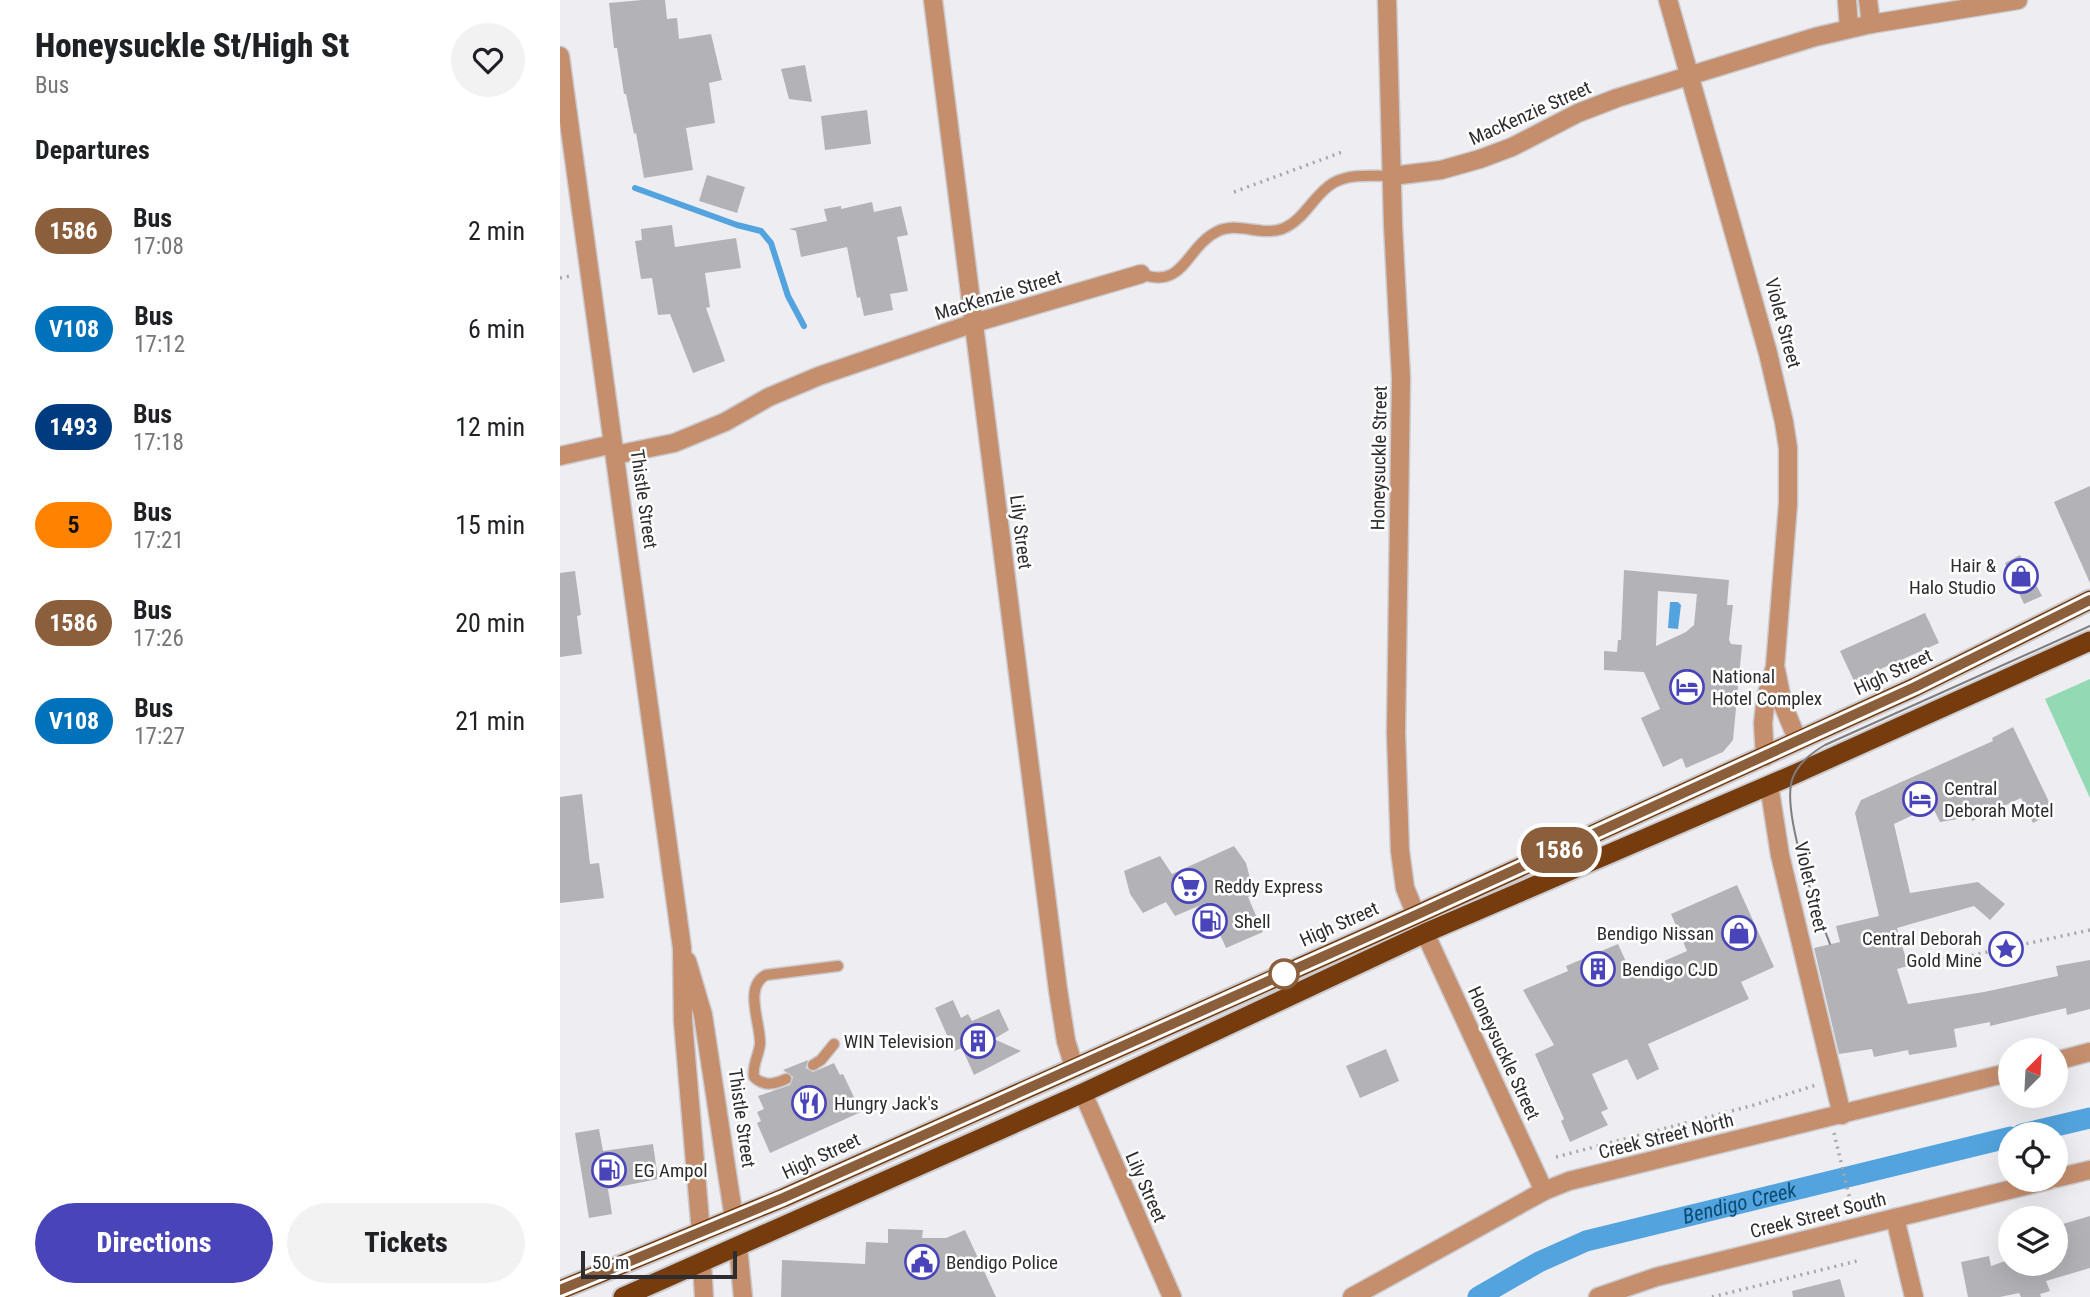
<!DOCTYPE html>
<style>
body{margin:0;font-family:"Roboto Condensed",sans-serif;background:#f2f2f2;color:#202124;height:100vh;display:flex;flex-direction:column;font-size:26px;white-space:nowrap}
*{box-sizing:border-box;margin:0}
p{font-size:23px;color:#757577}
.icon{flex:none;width:38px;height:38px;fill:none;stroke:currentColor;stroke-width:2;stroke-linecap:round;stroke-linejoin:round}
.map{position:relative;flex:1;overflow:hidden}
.drawer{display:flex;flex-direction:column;background:#fff;width:560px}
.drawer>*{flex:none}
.badge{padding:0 14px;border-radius:23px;font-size:24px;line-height:46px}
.needle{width:46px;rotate:24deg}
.tools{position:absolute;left:1438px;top:1038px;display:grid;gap:14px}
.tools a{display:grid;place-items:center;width:70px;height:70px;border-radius:50%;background:#fff;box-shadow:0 7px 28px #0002;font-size:35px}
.scale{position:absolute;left:21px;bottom:18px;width:156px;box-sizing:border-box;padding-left:7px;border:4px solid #2d2d2f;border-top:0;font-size:19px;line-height:24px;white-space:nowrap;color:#2d2d2f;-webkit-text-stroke:5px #fff;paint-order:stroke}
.map>.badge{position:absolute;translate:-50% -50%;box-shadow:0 0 0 4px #fff}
h2{padding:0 35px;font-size:26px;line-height:63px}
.round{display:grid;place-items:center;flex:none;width:74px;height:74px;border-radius:37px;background:#f2f2f2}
.head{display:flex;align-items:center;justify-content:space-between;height:119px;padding:0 35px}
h1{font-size:33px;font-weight:800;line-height:52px}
.action{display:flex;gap:14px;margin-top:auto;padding:14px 35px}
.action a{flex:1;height:80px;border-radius:42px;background:#4a44ba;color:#fff;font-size:28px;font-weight:800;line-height:80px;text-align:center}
.action a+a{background:#f2f2f2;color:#202124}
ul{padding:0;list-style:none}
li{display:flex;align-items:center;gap:21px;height:98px;padding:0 35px}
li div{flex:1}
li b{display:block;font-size:26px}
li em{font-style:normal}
li .badge{min-width:77px;font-weight:700;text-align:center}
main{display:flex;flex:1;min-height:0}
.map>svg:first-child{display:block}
</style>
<main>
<section class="drawer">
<div class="head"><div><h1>Honeysuckle St/High St</h1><p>Bus</p></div><a class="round"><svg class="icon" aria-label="heart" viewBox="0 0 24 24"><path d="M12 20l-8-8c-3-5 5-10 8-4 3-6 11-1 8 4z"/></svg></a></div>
<h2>Departures</h2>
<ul>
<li><span class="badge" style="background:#8b5e3c;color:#fff">1586</span><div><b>Bus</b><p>17:08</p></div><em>2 min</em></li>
<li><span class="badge" style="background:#0072bc;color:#fff">V108</span><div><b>Bus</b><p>17:12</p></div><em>6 min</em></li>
<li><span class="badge" style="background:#003b80;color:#fff">1493</span><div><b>Bus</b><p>17:18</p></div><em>12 min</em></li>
<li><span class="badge" style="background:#ff8200;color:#111">5</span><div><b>Bus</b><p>17:21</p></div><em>15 min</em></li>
<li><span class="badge" style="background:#8b5e3c;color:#fff">1586</span><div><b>Bus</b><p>17:26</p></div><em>20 min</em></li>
<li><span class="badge" style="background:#0072bc;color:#fff">V108</span><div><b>Bus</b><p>17:27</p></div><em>21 min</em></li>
</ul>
<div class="action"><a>Directions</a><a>Tickets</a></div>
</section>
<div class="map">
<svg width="1530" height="1297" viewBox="0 0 1530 1297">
<rect width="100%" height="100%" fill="#eeeef2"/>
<!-- green -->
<path fill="#92d9b4" d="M 1530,679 L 1530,798 L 1485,699 Z"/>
<!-- water -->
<path fill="#52a3de" d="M 1110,602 L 1118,602 L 1121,605 L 1118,629 L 1108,628 Z"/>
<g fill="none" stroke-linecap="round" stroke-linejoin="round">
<!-- stream -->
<path stroke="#52a3de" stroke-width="6" d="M 75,188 L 177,225 L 201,231 L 211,243 L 228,296 L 244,326"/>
<!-- canal -->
<g stroke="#52a3de" stroke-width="21">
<path d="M 1462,1134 L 1530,1118"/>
<path id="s1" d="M 918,1297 L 979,1262 L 1026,1241 L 1451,1137"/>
</g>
</g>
<!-- building -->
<g fill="#b3b3b7" fill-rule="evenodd">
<path d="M 82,0 L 105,0 L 107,19 L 117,18 L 119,39 L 151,34 L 162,80 L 149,83 L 155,123 L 126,128 L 133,170 L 84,178 L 76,133 L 74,134 L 66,94 L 64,94 L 57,48 L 54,48 L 49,3 Z"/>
<path d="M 245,65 L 252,102 L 229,99 L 221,69 Z"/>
<path d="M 307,110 L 311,144 L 265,150 L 261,116 Z"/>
<path d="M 147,175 L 185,187 L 177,213 L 139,201 Z"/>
<path d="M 312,202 L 314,212 L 341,206 L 348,235 L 337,237 L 348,291 L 330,294 L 333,310 L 304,316 L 300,297 L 297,298 L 287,247 L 241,257 L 236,231 L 229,229 L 267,221 L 264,209 L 281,206 L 281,209 Z"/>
<path d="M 112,225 L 115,247 L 176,238 L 181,268 L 145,273 L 150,307 L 146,308 L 165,361 L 133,373 L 110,314 L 98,315 L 92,278 L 81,279 L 75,241 L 82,240 L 81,229 Z"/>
<path d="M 1530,486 L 1530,583 L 1494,502 Z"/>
<path d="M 1460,555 L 1482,596 L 1464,604 L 1445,563 Z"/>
<path d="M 1064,570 L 1169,580 L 1167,605 L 1173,605 L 1169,640 L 1171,644 L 1182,645 L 1173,740 L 1163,752 L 1126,768 L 1122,758 L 1103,767 L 1081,718 L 1100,709 L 1084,672 L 1044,670 L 1044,651 L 1057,652 L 1058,640 L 1061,640 ZM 1098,591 L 1137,594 L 1134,625 L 1126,632 L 1096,646 Z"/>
<path d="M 15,571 L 21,615 L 17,616 L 22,654 L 0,657 L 0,573 Z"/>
<path d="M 1365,613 L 1379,643 L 1294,681 L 1280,651 Z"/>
<path d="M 1453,727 L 1494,812 L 1473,823 L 1461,798 L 1412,821 L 1410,817 L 1380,822 L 1372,806 L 1334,824 L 1350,893 L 1418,882 L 1445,904 L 1430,920 L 1414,906 L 1337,928 L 1348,966 L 1337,969 L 1348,1004 L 1424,992 L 1498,976 L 1496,966 L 1530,960 L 1530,1009 L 1507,1015 L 1506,1008 L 1430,1026 L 1430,1022 L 1394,1029 L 1397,1047 L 1349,1055 L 1348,1050 L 1314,1057 L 1312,1049 L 1279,1054 L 1254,948 L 1280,942 L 1276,926 L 1319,916 L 1295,813 L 1301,800 L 1433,741 L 1432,738 Z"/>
<path d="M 22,794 L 30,864 L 39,863 L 44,898 L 0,903 L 0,797 Z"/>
<path d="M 674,846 L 686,863 L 690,878 L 687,880 L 694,894 L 688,897 L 703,932 L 666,948 L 646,903 L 615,916 L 606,902 L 583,913 L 570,894 L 564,871 L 600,856 L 612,874 Z"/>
<path d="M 1177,885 L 1214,967 L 1181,982 L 1189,999 L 1088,1044 L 1099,1069 L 1077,1080 L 1067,1059 L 1032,1074 L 1048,1109 L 1041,1112 L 1048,1125 L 1010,1142 L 1001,1121 L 1004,1119 L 975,1054 L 994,1045 L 963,990 L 1008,971 L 1006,966 L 1058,944 L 1072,975 L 1127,951 L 1111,914 Z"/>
<path d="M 393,1000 L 401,1018 L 408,1014 L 412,1021 L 439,1009 L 449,1030 L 434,1039 L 461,1051 L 414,1075 L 402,1048 L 394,1051 L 375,1008 Z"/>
<path d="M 826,1049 L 839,1081 L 800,1098 L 786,1066 Z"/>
<path d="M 248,1060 L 246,1068 L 253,1072 L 274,1063 L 280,1075 L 283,1074 L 301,1112 L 210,1153 L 197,1123 L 201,1121 L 197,1112 L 204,1109 L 198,1096 L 230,1085 L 233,1077 L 223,1070 Z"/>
<path d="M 39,1129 L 43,1151 L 93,1144 L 98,1179 L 48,1189 L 52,1214 L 29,1218 L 15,1133 Z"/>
<path d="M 1530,1216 L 1530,1268 L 1486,1281 L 1490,1291 L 1480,1294 L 1481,1297 L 1461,1297 L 1459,1293 L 1440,1297 L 1408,1297 L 1401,1262 L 1429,1256 L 1431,1266 L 1451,1259 L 1451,1264 L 1496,1264 L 1496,1226 Z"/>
<path d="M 328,1229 L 363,1230 L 362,1238 L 386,1238 L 405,1230 L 436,1297 L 221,1297 L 222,1260 L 305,1264 L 306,1242 L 328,1243 Z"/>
<path d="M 1280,1279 L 1285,1297 L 1233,1297 L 1232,1291 Z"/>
</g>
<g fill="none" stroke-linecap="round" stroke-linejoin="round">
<!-- service casing -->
<g stroke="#cbcbcf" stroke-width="13">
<g id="service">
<path d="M 581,274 C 625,290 625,247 658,231 C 678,222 701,236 722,229 C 745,220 753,195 773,183 C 790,173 813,176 832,176"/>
<path d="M 253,1065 L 261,1060 L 274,1044"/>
<path d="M 226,1079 C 215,1084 204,1087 194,1077 C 192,1065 199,1055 200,1044 C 201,1024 183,987 206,975 L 278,966"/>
</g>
</g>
<!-- minor casing -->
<g stroke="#cbcbcf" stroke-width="21">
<g id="minor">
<path d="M 373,0 L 498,990 L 506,1041 L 514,1067"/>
<path d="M 827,0 L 833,225 L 841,378 L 836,733 L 840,851 L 845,888 L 856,915"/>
<path d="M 1108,0 L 1208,353 L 1224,422 L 1228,448 L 1228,504 L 1215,667 L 1206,697 L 1203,723 L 1205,757"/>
<path d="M 1287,0 L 1289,28"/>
<path d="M 1308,0 L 1311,24"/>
<path d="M 0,56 L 122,948 L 123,1021 L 141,1233"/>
<path d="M 832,176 L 881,170 L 920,159 L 952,147 L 1018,113 L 1057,98 L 1255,37 L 1311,24 L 1458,0"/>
<path d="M 55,455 L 114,443 L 165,422 L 209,397 L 259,376 L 414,323 L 581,274"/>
<path d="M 0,456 L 53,444"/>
<path d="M 1216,670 L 1223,705 L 1238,741"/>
<path d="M 1209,785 L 1220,855 L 1282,1115"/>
<path d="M 865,933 L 984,1191"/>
<path d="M 127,961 L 143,1015 L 174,1219"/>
<path d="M 1496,1061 L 1530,1052"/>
<path d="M 523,1093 L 612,1297"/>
<path d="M 1496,1178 L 1530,1170"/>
<path d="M 1335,1218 L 1354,1297"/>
<path d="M 792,1297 L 984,1191 L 1009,1181 L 1451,1072"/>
<path d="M 1038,1297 L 1096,1277 L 1489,1180"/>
</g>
</g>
<!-- tertiary casing -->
<g stroke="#cbcbcf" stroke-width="21">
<g id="tertiary">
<path d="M 178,1247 L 183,1297"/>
<path d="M 142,1263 L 144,1297"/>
</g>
</g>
<!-- trunk casing -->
<g stroke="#cbcbcf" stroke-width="23">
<g id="trunk">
<path d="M 0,1290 L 223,1198 L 856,915 L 1355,687 L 1530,600"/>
<path d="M 63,1297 L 523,1093 L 865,933 L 1235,774 L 1530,641"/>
</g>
</g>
<!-- path -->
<g stroke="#a7a7aa" stroke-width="3.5" stroke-dasharray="2 5" stroke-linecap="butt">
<path d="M 674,192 L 785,151"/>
<path d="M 0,278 L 10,276"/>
<path d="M 1363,961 L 1409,956 L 1530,930"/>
<path d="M 1274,1133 L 1291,1204"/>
<path d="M 996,1157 L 1194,1105 L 1256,1085"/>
<path d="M 1152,1297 L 1301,1260"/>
</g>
<!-- service -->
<use href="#service" stroke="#c58f6e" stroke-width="10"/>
<!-- minor -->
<use href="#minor" stroke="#c58f6e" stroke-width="18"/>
<!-- tertiary -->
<use href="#tertiary" stroke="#c58f6e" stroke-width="18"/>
<!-- trunk -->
<use href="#trunk" stroke="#763c0e" stroke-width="19"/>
<!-- tram -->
<path stroke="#7e7e81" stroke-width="2" d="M 1270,944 C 1256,909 1222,814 1232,780 C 1237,764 1251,753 1265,745 L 1530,626"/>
</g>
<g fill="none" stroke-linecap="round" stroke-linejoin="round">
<!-- line casing -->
<g stroke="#fff" stroke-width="16">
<path id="line" d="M 0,1290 L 223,1198 L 856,915 L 1355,687 L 1530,600"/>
</g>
<!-- line -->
<use href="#line" stroke="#8b5e3c" stroke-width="10"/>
</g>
<!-- icons -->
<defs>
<g id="shop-ring" transform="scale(1.75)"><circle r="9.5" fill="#fff" stroke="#4a44ba" stroke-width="1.5"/><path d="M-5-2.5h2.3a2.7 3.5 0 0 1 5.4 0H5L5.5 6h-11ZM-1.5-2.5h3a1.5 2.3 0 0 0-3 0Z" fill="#4a44ba"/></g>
<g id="hotel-ring" transform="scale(1.75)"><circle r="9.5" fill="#fff" stroke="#4a44ba" stroke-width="1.5"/><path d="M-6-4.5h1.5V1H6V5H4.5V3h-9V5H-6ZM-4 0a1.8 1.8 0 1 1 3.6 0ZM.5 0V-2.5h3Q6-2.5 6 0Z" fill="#4a44ba"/></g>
<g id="supermarket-ring" transform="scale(1.75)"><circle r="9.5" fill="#fff" stroke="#4a44ba" stroke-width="1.5"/><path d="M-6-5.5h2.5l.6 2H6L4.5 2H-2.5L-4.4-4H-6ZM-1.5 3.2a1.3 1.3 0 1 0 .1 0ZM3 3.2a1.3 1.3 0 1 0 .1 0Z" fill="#4a44ba"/></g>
<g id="fuel-ring" transform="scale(1.75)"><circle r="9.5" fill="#fff" stroke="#4a44ba" stroke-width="1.5"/><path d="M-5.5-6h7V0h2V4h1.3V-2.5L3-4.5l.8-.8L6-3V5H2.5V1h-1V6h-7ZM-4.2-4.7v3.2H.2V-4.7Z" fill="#4a44ba"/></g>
<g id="sight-ring" transform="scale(1.75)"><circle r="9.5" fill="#fff" stroke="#4a44ba" stroke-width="1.5"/><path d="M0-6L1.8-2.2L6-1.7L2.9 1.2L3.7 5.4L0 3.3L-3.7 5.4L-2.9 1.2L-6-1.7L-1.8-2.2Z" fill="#4a44ba"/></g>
<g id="building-ring" transform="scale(1.75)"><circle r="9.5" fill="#fff" stroke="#4a44ba" stroke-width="1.5"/><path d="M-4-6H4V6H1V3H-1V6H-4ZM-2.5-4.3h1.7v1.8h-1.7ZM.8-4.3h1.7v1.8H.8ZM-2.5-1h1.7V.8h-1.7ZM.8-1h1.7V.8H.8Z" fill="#4a44ba"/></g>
<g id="restaurant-ring" transform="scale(1.75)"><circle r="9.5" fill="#fff" stroke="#4a44ba" stroke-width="1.5"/><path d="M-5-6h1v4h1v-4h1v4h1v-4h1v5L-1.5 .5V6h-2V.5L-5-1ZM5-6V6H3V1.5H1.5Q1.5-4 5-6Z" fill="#4a44ba"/></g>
<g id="civic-ring" transform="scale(1.75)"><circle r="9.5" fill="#fff" stroke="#4a44ba" stroke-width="1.5"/><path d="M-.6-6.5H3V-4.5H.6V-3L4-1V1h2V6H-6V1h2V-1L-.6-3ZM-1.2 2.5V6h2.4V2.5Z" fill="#4a44ba"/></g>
</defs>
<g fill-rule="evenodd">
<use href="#shop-ring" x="1461" y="576"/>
<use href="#hotel-ring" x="1127" y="687"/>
<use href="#hotel-ring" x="1360" y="799"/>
<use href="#supermarket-ring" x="629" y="886"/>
<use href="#fuel-ring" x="650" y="921"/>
<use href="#shop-ring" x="1179" y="933"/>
<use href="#sight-ring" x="1446" y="949"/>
<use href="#building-ring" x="1038" y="969"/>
<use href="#building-ring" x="418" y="1041"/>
<use href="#restaurant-ring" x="249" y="1103"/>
<use href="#fuel-ring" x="49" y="1170"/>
<use href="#civic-ring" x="362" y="1262"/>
</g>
<!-- markers -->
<circle fill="#fff" stroke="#8b5e3c" stroke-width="3.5" cx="724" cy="974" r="14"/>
<g text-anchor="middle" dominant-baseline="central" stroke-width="5" stroke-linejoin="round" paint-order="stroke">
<!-- street labels -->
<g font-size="19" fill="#2d2d2f" stroke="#fff">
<text transform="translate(970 113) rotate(-24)">MacKenzie Street</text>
<text transform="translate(438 295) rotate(-17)">MacKenzie Street</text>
<text transform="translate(1223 323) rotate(75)">Violet Street</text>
<text transform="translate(819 458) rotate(-89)">Honeysuckle Street</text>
<text transform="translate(84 499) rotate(82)">Thistle Street</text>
<text transform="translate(461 532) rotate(83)">Lily Street</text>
<text transform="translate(1333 672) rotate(-25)">High Street</text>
<text transform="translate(1251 887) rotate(77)">Violet Street</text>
<text transform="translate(779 924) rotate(-24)">High Street</text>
<text transform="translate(944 1053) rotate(65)">Honeysuckle Street</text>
<text transform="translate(182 1118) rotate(82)">Thistle Street</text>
<text transform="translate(1106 1136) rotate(-14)">Creek Street North</text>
<text transform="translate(261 1156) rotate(-25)">High Street</text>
<text transform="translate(586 1187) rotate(66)">Lily Street</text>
<text transform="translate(1258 1215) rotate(-14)">Creek Street South</text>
</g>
<!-- poi labels -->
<g font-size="19" fill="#2d2d2f" stroke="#fff" text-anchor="start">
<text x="1436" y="565" text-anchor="end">Hair &amp;<tspan x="1436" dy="22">Halo Studio</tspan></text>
<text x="1152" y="676">National<tspan x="1152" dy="22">Hotel Complex</tspan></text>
<text x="1384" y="788">Central<tspan x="1384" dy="22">Deborah Motel</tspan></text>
<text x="654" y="886">Reddy Express</text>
<text x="674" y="921">Shell</text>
<text x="1154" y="933" text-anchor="end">Bendigo Nissan</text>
<text x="1422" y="938" text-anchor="end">Central Deborah<tspan x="1422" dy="22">Gold Mine</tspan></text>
<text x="1062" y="969">Bendigo CJD</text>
<text x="394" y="1041" text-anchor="end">WIN Television</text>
<text x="274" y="1103">Hungry Jack's</text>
<text x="74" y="1170">EG Ampol</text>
<text x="386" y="1262">Bendigo Police</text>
</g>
<!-- water labels -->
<g font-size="21" font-style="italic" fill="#0c4b72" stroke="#fff">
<text stroke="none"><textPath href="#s1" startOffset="280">Bendigo Creek</textPath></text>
</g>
</g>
</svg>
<div class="tools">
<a><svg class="needle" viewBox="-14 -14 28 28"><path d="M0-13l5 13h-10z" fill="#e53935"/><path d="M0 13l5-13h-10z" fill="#757577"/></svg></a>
<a><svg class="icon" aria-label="locate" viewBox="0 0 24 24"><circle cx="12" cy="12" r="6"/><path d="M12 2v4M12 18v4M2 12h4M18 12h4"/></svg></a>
<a><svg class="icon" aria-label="layers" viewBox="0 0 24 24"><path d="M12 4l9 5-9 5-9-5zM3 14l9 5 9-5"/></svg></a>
</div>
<div class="scale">50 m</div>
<b class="badge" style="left:999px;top:850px;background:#8b5e3c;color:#fff">1586</b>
</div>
</main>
